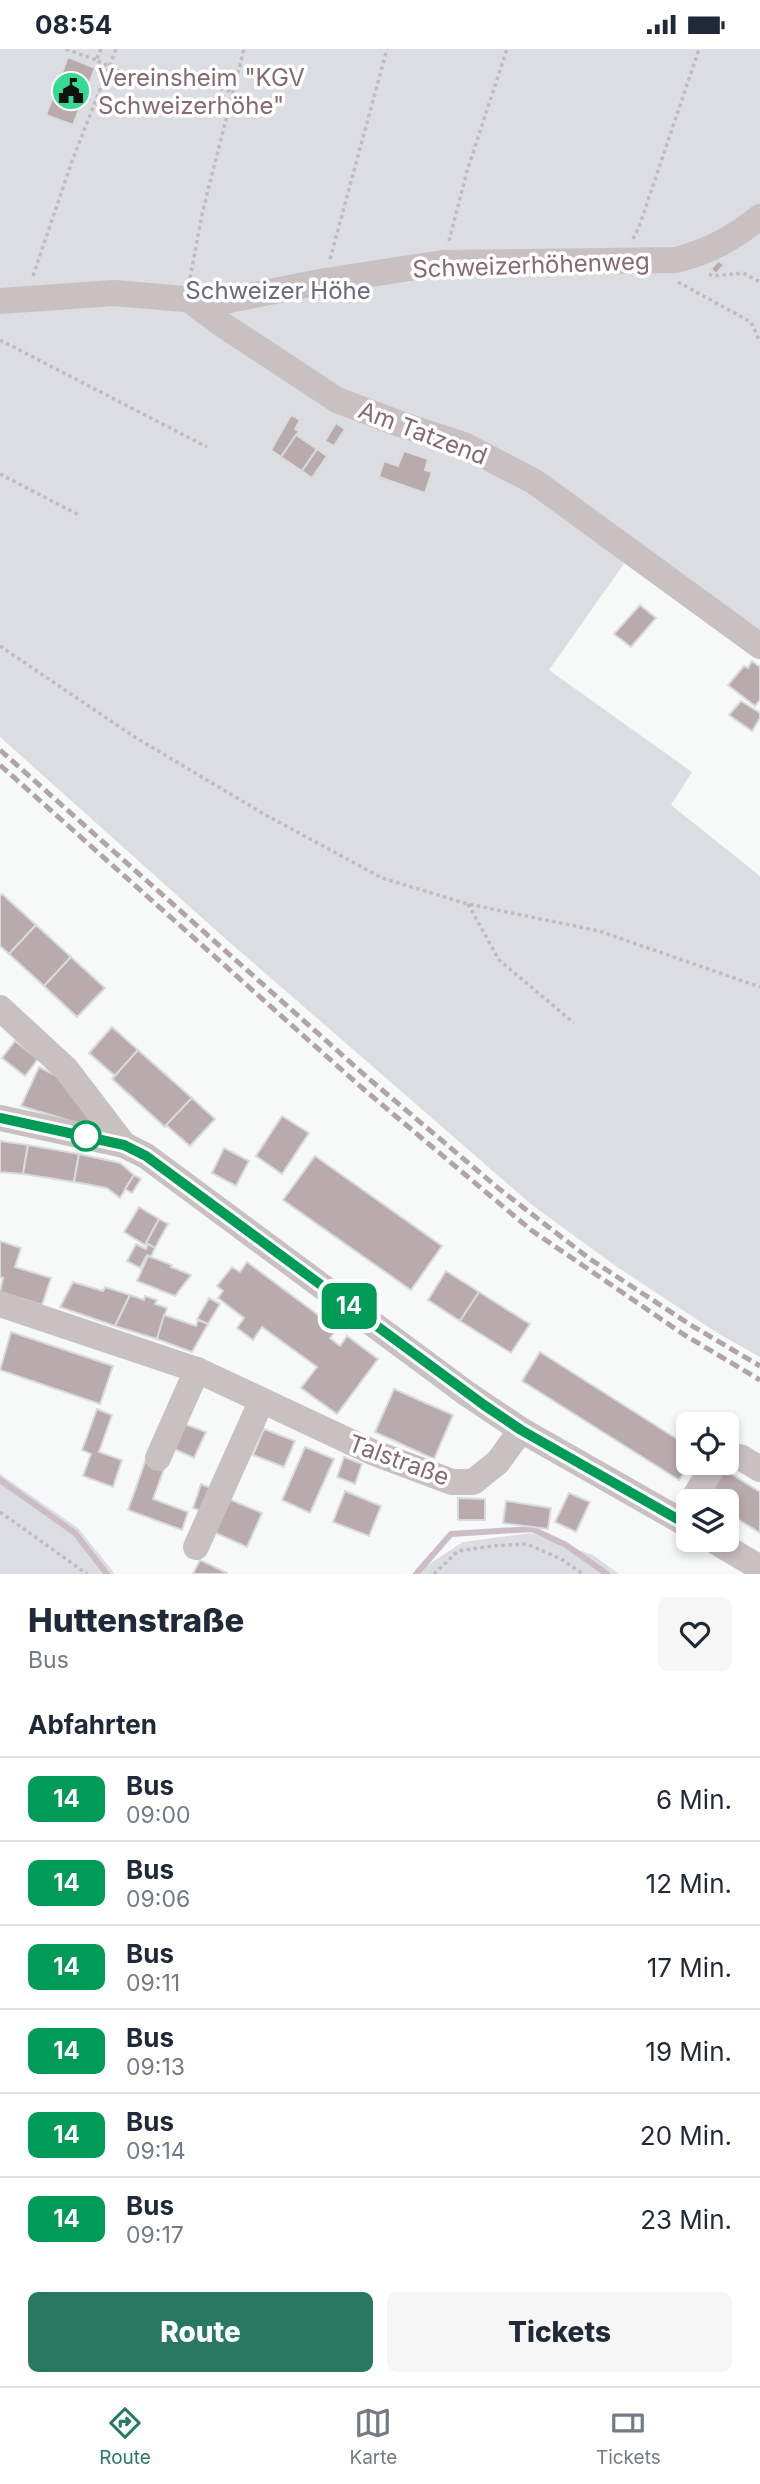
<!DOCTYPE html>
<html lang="de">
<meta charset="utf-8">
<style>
body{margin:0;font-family:Inter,sans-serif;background:#f6f6f7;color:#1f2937;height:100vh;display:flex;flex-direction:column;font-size:26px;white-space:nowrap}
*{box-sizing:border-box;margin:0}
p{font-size:23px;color:#747a83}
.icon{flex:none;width:38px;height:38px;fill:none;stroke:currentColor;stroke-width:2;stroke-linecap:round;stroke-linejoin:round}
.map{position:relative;height:1525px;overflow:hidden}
.drawer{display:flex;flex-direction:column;background:#fff;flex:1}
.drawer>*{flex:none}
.badge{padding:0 14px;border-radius:10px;font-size:24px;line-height:46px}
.tools{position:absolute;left:676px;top:1363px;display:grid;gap:14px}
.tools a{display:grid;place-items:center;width:63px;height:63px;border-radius:10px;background:#fff;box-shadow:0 4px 10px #0003;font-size:35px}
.map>.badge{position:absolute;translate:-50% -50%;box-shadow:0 0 0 4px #fff}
h2{padding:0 28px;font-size:26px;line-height:63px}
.round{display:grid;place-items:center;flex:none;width:74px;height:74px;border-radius:10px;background:#f6f6f7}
.summary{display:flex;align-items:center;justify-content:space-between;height:119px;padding:0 28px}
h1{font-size:33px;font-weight:800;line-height:52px}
.button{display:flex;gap:14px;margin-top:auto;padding:14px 28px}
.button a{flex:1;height:80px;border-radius:10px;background:#297960;color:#fff;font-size:28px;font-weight:800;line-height:80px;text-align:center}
.button a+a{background:#f6f6f7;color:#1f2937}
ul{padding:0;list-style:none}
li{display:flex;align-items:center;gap:21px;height:84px;padding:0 28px;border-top:2px solid #e0e1e3}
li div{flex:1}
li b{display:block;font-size:26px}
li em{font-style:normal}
li .badge{min-width:77px;font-weight:700;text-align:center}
.status{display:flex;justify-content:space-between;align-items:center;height:49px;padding:0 35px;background:#fff;direction:ltr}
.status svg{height:19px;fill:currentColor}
.dock{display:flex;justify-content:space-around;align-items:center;height:98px;border-top:2px solid #e0e1e3;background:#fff;font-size:19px;color:#747a83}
.dock a{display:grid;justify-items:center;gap:4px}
.dock .active{color:#297960}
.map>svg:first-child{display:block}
</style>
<div class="status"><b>08:54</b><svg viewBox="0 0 49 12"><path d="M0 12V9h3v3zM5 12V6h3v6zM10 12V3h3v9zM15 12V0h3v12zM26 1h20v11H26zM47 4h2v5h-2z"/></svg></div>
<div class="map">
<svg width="760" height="1525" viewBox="0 0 760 1525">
<rect width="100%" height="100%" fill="#f7f9f9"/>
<!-- green -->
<g fill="#dcdce3">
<path d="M 0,0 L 760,0 L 760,590 L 530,438 L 628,509 L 549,621 L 692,723 L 671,756 L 760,827 L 760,1308 L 719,1285 L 617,1218 L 532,1156 L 219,884 L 0,688 Z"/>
<path d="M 0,1425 L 78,1479 L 115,1525 L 0,1525 Z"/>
<path d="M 531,1484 L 593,1506 L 619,1525 L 414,1525 L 463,1493 Z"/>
</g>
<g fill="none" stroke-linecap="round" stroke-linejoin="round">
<!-- stream -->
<g stroke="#ccbdc4" stroke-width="6">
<path d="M 0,1431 L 75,1484 L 107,1525"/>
<path d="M 416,1525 L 451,1485 L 532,1480 L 566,1496 L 607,1525"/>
</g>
</g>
<!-- building -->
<g fill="#b8aaad" stroke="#d9dbdb" stroke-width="2">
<path d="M 68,8 L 95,19 L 73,76 L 46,66 Z"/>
<path d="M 718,212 L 724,216 L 716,225 L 711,220 Z"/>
<path d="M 291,366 L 300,371 L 295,380 L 299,382 L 281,408 L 271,401 Z"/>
<path d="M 336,374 L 345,380 L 334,397 L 325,392 Z"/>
<path d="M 296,386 L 317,400 L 302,422 L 281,408 Z"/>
<path d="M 317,400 L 327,407 L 312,429 L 302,422 Z"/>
<path d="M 404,402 L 428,410 L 425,421 L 432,423 L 425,444 L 379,428 L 384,412 L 398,417 Z"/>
<path d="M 640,556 L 656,569 L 631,598 L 614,585 Z"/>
<path d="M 752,612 L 760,618 L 760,651 L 755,657 L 728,636 L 744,617 L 748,619 Z"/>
<path d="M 741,652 L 760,664 L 760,669 L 752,682 L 729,666 Z"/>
<path d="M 2,845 L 36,876 L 9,905 L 0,897 L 0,847 Z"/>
<path d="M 36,876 L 71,908 L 44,937 L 9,905 Z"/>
<path d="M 71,908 L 105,939 L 77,968 L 44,937 Z"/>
<path d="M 112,978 L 138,1001 L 115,1027 L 89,1004 Z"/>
<path d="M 15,992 L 38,1010 L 25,1027 L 2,1009 Z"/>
<path d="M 138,1001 L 192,1049 L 165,1078 L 112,1030 Z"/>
<path d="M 39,1018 L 71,1034 L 94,1079 L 21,1057 Z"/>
<path d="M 192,1049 L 215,1070 L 190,1097 L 166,1076 Z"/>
<path d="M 282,1067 L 309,1084 L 282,1125 L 256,1107 Z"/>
<path d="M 0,1092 L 28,1096 L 23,1125 L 0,1123 Z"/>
<path d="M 28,1096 L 79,1105 L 74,1133 L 23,1125 Z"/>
<path d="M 224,1099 L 249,1112 L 236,1137 L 212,1124 Z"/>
<path d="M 79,1105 L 120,1114 L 134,1126 L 120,1149 L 107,1139 L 74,1133 Z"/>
<path d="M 315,1107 L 442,1197 L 411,1241 L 283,1151 Z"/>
<path d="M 134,1126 L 141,1130 L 132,1144 L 125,1140 Z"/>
<path d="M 139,1158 L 159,1170 L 145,1196 L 124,1183 Z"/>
<path d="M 159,1170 L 168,1175 L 155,1199 L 146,1194 Z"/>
<path d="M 0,1192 L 21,1199 L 15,1218 L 51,1229 L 42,1256 L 0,1243 L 3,1229 L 0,1228 Z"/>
<path d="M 136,1195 L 146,1200 L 148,1195 L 155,1199 L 151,1208 L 147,1206 L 140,1219 L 127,1212 Z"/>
<path d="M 148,1207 L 172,1216 L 171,1218 L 191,1226 L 175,1247 L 137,1232 Z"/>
<path d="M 247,1213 L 337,1280 L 330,1289 L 340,1297 L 347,1287 L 378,1310 L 337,1365 L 301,1339 L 317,1318 L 262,1278 L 253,1291 L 237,1279 L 244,1269 L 218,1249 L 223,1242 L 217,1237 L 232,1218 L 240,1223 Z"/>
<path d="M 446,1222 L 479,1243 L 460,1272 L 428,1251 Z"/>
<path d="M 73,1233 L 103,1242 L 105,1238 L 130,1246 L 115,1277 L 60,1258 Z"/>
<path d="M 479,1243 L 530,1275 L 511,1304 L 460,1272 Z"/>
<path d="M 130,1246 L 144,1251 L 145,1247 L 157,1251 L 155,1255 L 167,1259 L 157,1290 L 115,1277 Z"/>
<path d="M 209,1249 L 220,1255 L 208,1275 L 197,1270 Z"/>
<path d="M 164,1266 L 196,1277 L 198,1271 L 208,1275 L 192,1303 L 157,1290 Z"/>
<path d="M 11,1283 L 113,1317 L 100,1355 L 0,1321 Z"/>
<path d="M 540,1303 L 688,1397 L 688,1414 L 691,1414 L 679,1431 L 522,1332 Z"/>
<path d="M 394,1340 L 453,1366 L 434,1410 L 375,1383 Z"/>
<path d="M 97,1360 L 112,1366 L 99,1403 L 122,1411 L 113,1438 L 83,1427 L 91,1405 L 82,1401 Z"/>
<path d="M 179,1373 L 206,1383 L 194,1409 L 168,1397 Z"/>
<path d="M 264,1380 L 295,1392 L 284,1418 L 253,1406 Z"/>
<path d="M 305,1398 L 334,1410 L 310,1464 L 282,1451 Z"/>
<path d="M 344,1408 L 362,1415 L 355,1435 L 337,1428 Z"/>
<path d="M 145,1413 L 164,1420 L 153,1450 L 188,1463 L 182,1481 L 128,1461 Z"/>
<path d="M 725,1421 L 760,1443 L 760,1484 L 726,1463 L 726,1452 L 710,1452 L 706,1450 Z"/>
<path d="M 201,1435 L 213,1440 L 202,1462 L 193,1459 Z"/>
<path d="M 345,1442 L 381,1457 L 369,1487 L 333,1473 Z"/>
<path d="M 569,1444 L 590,1453 L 576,1483 L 555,1473 Z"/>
<path d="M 224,1448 L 262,1464 L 247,1498 L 209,1481 Z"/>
<path d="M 458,1449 L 485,1450 L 485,1471 L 458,1471 Z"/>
<path d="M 506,1452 L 551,1459 L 548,1480 L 503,1474 Z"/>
<path d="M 200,1511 L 227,1524 L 227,1525 L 193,1525 Z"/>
</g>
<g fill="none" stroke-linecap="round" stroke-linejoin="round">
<!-- path -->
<g stroke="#c1bbbc" stroke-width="3.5" stroke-dasharray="3.5 3.5" stroke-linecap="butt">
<path d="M 66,0 L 96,11"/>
<path d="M 101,0 L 96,11 L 119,22 L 232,42"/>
<path d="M 633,190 L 639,178 L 699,0"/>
<path d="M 449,192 L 467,122 L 507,0"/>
<path d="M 330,210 L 387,0"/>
<path d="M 709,225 L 713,227 L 743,224 L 760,233"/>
<path d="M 33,227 L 72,112 L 116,0"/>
<path d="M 190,229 L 203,161 L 244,0"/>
<path d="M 678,233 L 751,273 L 760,293"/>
<path d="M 0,291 L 207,398"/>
<path d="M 0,425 L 79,466"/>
<path d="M 0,597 L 133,687 L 264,765 L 382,829 L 468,855 L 599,882 L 760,938"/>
<path d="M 468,855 L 499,911 L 574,974"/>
<path d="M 0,1463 L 87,1525"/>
<path d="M 434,1525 L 458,1502 L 492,1497 L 527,1495 L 561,1510 L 583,1525"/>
</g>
<!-- minor -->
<g stroke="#c9c0c2" stroke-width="26">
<path d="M 187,249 L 220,274 L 337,351 L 400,375 L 464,396 L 535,433 L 760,597"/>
<path d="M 0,252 L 114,244 L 219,253 L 325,232 L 443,214 L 676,211 C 710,202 732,190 760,168"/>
<path d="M 0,959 L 66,1020 L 124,1096"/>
<path d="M 0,1069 L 124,1096 L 146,1107 L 466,1344 L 521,1381 L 688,1476"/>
<path d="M 0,1255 L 197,1321 L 372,1403 L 452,1433 L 473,1433 L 498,1413 L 521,1381"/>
<path d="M 158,1409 L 197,1321"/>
<path d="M 726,1409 L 740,1408 L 760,1420"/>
<path d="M 692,1452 L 715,1414"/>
<path d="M 713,1491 L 760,1519"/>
<path d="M 196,1498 L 261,1353"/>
</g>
<!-- rail -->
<g stroke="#b0a4a7" stroke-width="5" stroke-dasharray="10 5" stroke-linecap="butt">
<path d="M 0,701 L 368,1029 L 498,1139 L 590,1210 L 689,1275 L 760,1317"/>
<path d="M 0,716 L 361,1038 L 531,1181 L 683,1285 L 760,1331"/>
</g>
</g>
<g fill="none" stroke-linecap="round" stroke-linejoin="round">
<!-- line casing -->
<g stroke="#fff" stroke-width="16">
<path id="line" d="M 0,1069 L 124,1096 L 146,1107 L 484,1356 L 521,1381 L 688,1476"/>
</g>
<!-- line -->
<use href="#line" stroke="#009b56" stroke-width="10"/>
</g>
<!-- icons -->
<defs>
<g id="civic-disc" transform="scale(2.0125)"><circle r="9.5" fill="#36da93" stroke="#fff"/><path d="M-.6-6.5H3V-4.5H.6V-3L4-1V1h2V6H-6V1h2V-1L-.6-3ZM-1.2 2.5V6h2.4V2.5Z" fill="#111"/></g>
</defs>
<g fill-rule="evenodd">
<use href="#civic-disc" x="71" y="42"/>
</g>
<!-- markers -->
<circle fill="#fff" stroke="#009b56" stroke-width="3.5" cx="86" cy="1087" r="14"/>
<g text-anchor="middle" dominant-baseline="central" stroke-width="7" stroke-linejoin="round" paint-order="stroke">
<!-- poi labels -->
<g font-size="24" fill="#876a70" stroke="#fff" text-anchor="start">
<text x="98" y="28">Vereinsheim "KGV<tspan x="98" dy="28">Schweizerhöhe"</tspan></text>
</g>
<!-- street labels -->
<g font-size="24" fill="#876a70" stroke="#fff">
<text transform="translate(531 216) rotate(-2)">Schweizerhöhenweg</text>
<text transform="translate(423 384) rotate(21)">Am Tatzend</text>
<text transform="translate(399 1411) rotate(20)">Talstraße</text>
</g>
<!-- park labels -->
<g font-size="24" fill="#6b697e" stroke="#fff">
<text x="278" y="241">Schweizer Höhe</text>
</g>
</g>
</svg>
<div class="tools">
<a><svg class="icon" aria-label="locate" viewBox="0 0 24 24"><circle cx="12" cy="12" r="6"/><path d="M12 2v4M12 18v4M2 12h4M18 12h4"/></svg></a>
<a><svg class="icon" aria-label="layers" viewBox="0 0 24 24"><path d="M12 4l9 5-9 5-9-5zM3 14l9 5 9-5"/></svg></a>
</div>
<b class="badge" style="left:349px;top:1257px;background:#009b56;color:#fff">14</b>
</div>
<section class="drawer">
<div class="summary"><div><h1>Huttenstraße</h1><p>Bus</p></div><a class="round"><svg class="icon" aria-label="heart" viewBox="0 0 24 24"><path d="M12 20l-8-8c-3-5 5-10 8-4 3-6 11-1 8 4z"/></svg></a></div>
<h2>Abfahrten</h2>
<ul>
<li><span class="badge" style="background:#009b56;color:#fff">14</span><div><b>Bus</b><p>09:00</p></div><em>6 Min.</em></li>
<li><span class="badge" style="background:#009b56;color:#fff">14</span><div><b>Bus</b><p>09:06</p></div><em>12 Min.</em></li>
<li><span class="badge" style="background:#009b56;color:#fff">14</span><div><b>Bus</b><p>09:11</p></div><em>17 Min.</em></li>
<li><span class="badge" style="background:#009b56;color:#fff">14</span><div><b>Bus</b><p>09:13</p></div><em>19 Min.</em></li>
<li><span class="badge" style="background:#009b56;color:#fff">14</span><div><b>Bus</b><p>09:14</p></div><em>20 Min.</em></li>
<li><span class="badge" style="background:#009b56;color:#fff">14</span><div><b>Bus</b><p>09:17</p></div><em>23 Min.</em></li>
</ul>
<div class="button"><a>Route</a><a>Tickets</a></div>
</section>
<nav class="dock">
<a class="active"><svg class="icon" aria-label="directions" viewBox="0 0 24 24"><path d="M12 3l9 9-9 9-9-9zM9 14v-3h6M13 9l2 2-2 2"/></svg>Route</a>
<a><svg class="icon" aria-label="map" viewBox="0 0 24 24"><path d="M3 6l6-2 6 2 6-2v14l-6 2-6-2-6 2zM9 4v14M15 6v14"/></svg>Karte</a>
<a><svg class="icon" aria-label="tickets" viewBox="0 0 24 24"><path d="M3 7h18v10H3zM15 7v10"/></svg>Tickets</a>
</nav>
